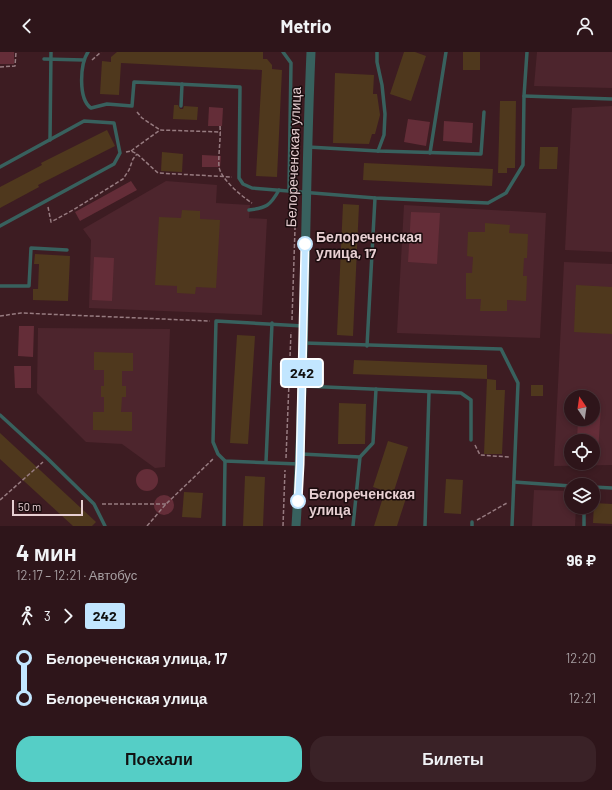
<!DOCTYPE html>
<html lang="ru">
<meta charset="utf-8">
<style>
body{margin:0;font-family:Barlow,sans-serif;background:#3a2227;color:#f1f3f6;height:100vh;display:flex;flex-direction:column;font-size:15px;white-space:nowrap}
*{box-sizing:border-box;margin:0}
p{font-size:13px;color:#a79fa2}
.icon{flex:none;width:22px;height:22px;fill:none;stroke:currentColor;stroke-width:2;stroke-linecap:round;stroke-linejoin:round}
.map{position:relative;height:474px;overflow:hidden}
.details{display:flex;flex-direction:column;background:#2e151a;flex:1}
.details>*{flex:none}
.badge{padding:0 8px;border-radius:3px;font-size:14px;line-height:26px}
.needle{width:26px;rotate:347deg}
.controls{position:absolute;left:564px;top:338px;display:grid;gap:8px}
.controls a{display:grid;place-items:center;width:36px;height:36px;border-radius:50%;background:#2e151a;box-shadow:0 2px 6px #0003,0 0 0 1px #493439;font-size:20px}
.scale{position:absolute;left:12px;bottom:10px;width:71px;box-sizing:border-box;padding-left:4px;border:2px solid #e7cfd2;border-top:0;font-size:11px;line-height:14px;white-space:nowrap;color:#e7cfd2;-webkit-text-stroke:3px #1a0c0e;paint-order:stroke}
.map>.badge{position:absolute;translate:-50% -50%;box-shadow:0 0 0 2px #fff}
.legs{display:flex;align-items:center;gap:6px;height:44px;padding:0 16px;font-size:13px}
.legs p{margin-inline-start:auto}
.headline{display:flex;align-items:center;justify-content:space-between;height:68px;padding:0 16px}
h1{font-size:22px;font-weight:700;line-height:30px}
.button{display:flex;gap:8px;margin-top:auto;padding:8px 16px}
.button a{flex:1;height:46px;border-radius:16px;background:#55cec6;color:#111;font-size:16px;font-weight:700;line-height:46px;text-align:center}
.button a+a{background:#3a2227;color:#f1f3f6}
ul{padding:0 16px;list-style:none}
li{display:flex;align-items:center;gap:14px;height:40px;font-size:15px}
li i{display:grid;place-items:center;width:6px;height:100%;margin:0 5px;background:currentColor}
li i::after{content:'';width:10px;height:10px;margin:-5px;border:3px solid;border-radius:50%;background:#2e151a}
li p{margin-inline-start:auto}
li:first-child i{background:linear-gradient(#0000 50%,currentColor 0)}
li:last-child i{background:linear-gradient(currentColor 50%,#0000 0)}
header{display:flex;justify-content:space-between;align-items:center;height:52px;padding:0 16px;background:#2e151a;font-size:18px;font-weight:700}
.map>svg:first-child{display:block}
</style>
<header><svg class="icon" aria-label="back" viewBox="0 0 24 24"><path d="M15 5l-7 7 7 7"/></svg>Metrio<svg class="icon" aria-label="person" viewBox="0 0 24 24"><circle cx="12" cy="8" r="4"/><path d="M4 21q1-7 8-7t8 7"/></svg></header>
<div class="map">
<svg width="612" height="474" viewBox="0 0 612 474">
<rect width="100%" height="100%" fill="#3d1c22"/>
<!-- built -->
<g fill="#4d252d" fill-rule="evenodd">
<path d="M 537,0 L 612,0 L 612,36 L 534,34 Z"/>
<path d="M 612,54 L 612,200 L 565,198 L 572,56 Z"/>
<path d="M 166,129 L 217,133 L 216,151 L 250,153 L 249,166 L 267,167 L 262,263 L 89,256 L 91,188 L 83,177 Z"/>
<path d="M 404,153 L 546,161 L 540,286 L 397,281 Z"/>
<path d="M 564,210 L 612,212 L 612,413 L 554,414 ZM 571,345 L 593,345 L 593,367 L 571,367 ZM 571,389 L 593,389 L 593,411 L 571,411 Z"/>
<path d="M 38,276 L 170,277 L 165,415 L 155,416 L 122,392 L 86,390 L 37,341 Z"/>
<path d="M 534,438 L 571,439 L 571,455 L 576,455 L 575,474 L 532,474 Z"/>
</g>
<!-- green -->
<g fill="#642d38">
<rect x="0" y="0" width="14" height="12"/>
<path d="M 209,55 L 223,56 L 222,74 L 208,74 Z"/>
<path d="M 408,67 L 430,70 L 426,94 L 404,90 Z"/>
<path d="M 444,69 L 473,71 L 472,91 L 443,89 Z"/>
<path d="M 202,103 L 221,104 L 220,115 L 202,115 Z"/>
<path d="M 131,129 L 137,138 L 80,169 L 75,160 Z"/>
<path d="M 411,160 L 440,161 L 437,212 L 408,210 Z"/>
<path d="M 94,205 L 114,206 L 112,249 L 92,248 Z"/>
<path d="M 19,274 L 34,274 L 33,305 L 18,304 Z"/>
<path d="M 14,314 L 31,314 L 31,336 L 15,336 Z"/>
<path d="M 593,356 L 601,356 L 598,399 L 593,399 L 593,389 L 577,389 L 578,367 L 593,367 Z"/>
<circle cx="147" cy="428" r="11"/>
<circle cx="164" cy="453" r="10"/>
</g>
<!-- building -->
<g fill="#4f381d">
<path d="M 117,0 L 263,0 L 263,7 L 267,7 L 272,13 L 272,17 L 282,18 L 277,125 L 256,124 L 262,18 L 121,11 L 119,43 L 100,42 L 102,9 L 111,10 L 111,5 Z"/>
<path d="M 404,0 L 415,0 L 426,4 L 411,49 L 390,42 Z"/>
<rect x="463" y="0" width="17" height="18"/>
<path d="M 335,21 L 374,23 L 373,42 L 377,42 L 380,63 L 375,82 L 372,82 L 369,92 L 333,91 Z"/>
<path d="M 500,49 L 516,49 L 515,116 L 507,116 L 507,121 L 498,121 Z"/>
<path d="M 174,53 L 178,53 L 180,57 L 183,57 L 184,54 L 198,55 L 197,68 L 173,67 Z"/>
<path d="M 107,78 L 115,94 L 38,133 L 39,135 L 0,156 L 0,135 L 42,113 L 41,111 Z"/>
<path d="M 540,95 L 558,95 L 557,117 L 539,117 Z"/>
<path d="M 162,100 L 183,102 L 182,120 L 161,119 Z"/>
<path d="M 364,111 L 493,117 L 492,134 L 363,128 Z"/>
<path d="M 343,152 L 359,153 L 353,284 L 337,283 Z"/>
<path d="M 182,158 L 200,159 L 200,167 L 220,168 L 216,236 L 196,235 L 195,242 L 177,241 L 177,234 L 155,233 L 159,165 L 181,166 Z"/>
<path d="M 485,171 L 510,173 L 509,181 L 528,182 L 527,206 L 524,206 L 523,224 L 527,224 L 526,249 L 507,248 L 507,259 L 480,259 L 481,247 L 466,247 L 466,221 L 472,221 L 473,205 L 467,204 L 468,180 L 485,180 Z"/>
<path d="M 35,202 L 70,204 L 68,249 L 33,248 L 33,237 L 38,237 L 39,212 L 34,212 Z"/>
<path d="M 576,233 L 612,235 L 612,282 L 574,280 Z"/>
<path d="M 237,283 L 255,284 L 248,392 L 230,391 Z"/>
<path d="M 94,300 L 133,301 L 133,319 L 122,319 L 122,334 L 126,334 L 126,345 L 122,345 L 121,360 L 132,360 L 132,379 L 93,378 L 93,360 L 104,360 L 104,345 L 101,345 L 101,334 L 104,334 L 104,318 L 94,318 Z"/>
<path d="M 354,308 L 487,313 L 487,327 L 353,322 Z"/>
<path d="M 487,327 L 496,328 L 496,338 L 505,338 L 502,402 L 484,402 Z"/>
<rect x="531" y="333" width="12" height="11"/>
<path d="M 339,351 L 366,352 L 365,392 L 338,392 Z"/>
<path d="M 0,381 L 96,470 L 92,474 L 73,474 L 0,407 Z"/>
<path d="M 388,389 L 408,395 L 393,442 L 406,446 L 397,474 L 374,474 L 385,439 L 373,435 Z"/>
<path d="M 245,424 L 265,425 L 263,474 L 243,474 Z"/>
<path d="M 446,427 L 463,428 L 461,462 L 444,461 Z"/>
<path d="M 184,440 L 203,441 L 201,466 L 182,465 Z"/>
<path d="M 594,451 L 612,452 L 612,472 L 593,471 Z"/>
</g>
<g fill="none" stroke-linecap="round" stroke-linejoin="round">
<!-- path -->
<g stroke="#977b80" stroke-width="1.5" stroke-dasharray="4 2" stroke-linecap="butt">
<path d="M 92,8 L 101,0"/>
<path d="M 0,15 L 15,14 L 16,0"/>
<path d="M 137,60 L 142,66 L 160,78"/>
<path d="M 220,74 C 221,87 218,103 219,115 C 221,127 241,144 252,151"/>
<path d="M 131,99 L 160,78 L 221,80"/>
<path d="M 126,100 L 131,99 L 137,102 L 158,121 L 232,125"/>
<path d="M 297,114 L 298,76"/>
<path d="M 48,155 L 51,170 L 73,158 L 123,127 L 129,118 L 133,107 L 137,102"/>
<path d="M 0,264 L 21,261 L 210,269"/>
<path d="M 292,268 L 296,146"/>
<path d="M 475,393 L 480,403 L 509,405"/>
<path d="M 286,406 L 291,280"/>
<path d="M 0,448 L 43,410"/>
<path d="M 102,452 L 166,452"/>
<path d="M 477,468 L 507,451"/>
<path d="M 147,474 L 166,452 L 213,407"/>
<path d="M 283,474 L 285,418"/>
</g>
<!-- service -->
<g stroke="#38615e" stroke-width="3.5">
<path d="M 88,0 C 80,12 78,47 91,56 L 107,52 L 132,54 L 134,30 L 240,35 L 239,126 L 243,132 L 252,136 L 375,146 L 488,151 L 506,141 L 523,113 L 524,44 L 527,0"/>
<path d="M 283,0 L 291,11 L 289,139"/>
<path d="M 377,0 L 377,10 L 382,33 L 385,62 L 384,83 L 378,99"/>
<path d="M 44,7 L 84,8"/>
<path d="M 524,44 L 612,47"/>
<path d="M 181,54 L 182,32"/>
<path d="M 50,88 L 51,0"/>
<path d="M 308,95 L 378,99 L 481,102 L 484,60"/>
<path d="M 430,101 L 446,0"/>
<path d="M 0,115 L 84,69 L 114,71 L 120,101 L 114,112 L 0,174"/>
<path d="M 249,158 C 266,156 270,154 279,138"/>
<path d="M 0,234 L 29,234 L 31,196 L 67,198"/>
<path d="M 304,291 L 501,297 L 518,331 L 512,474"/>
<path d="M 367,294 L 375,146"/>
<path d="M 303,334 L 461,341 L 471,348 L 471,388"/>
<path d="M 0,363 L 47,406 L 94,452 L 105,474"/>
<path d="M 301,402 L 360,405"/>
<path d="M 266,410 L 272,271"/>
<path d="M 299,412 L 225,409 L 218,402 L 213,390 L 216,269 L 303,274"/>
<path d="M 514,430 L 571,434"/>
<path d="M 593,435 L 612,436"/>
<path d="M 224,474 L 225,409"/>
<path d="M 353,474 L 360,405 L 373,391 L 376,337"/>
<path d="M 425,474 L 429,340"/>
<path d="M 472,474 L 472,470"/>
<path d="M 584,474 L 584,455"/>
</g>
<!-- tertiary -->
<path stroke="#38615e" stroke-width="9" d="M 296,474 C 306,316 304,158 311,0"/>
</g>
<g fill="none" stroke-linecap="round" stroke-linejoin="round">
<!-- line-1 casing -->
<g stroke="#fff" stroke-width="9">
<path id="line-1" d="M 298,449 L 300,412 L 305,192"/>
</g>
<!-- line-1 -->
<use href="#line-1" stroke="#c2e6ff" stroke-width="6"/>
</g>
<!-- markers -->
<g fill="#fff" stroke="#c2e6ff" stroke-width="2">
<circle cx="305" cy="192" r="7"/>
<circle cx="298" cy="449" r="7"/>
</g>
<g text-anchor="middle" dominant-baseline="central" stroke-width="3" stroke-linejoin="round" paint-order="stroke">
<!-- street labels -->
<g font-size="14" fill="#e7cfd2" stroke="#1a0c0e">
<text transform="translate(293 105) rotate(-88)">Белореченская улица</text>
</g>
<!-- stop labels -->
<g font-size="14" font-weight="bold" fill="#e7cfd2" stroke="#1a0c0e" text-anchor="start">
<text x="316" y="184">Белореченская<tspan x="316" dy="16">улица, 17</tspan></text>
<text x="309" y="441">Белореченская<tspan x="309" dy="16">улица</tspan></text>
</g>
</g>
</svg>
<div class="controls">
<a><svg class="needle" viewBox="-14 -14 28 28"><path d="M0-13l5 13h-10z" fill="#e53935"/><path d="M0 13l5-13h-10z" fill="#a79fa2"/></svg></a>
<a><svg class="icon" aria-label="locate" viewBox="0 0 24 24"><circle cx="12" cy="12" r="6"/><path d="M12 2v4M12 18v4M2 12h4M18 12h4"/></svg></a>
<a><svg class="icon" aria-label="layers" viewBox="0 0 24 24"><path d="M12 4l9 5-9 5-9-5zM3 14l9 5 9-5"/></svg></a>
</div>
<div class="scale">50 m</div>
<b class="badge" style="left:302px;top:321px;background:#c2e6ff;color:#111">242</b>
</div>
<section class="details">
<div class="headline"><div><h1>4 мин</h1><p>12:17 – 12:21 · Автобус</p></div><b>96 ₽</b></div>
<div class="legs"><svg class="icon" aria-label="walk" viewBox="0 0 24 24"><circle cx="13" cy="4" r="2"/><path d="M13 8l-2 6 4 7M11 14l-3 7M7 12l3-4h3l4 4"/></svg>3<svg class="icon" aria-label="forward" viewBox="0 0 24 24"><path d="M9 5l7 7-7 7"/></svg><b class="badge" style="background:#c2e6ff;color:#111">242</b></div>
<ul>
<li><i style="color:#c2e6ff"></i><b>Белореченская улица, 17</b><p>12:20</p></li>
<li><i style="color:#c2e6ff"></i><b>Белореченская улица</b><p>12:21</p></li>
</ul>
<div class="button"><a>Поехали</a><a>Билеты</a></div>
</section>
